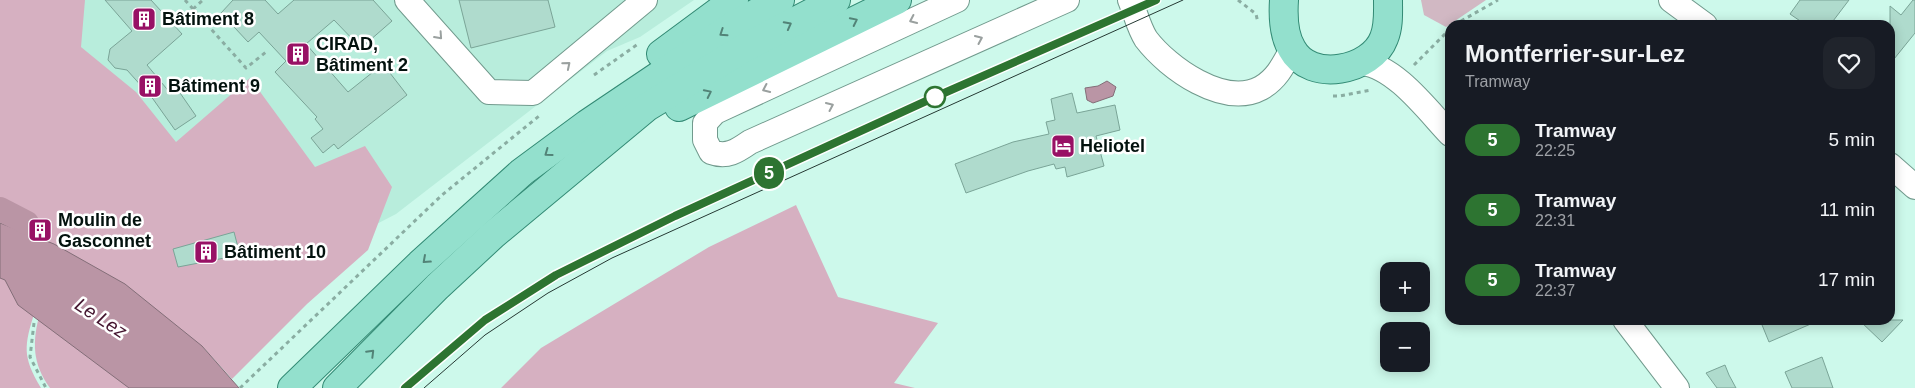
<!DOCTYPE html>
<html lang="fr">
<meta charset="utf-8">
<style>
body{margin:0;font-family:Arial,sans-serif;background:#20242c;color:#f1f3f6;height:100vh;display:flex;flex-direction:column;font-size:19px;white-space:nowrap}
*{box-sizing:border-box;margin:0}
p{font-size:16px;color:#9ea1a6}
.icon{flex:none;width:28px;height:28px;fill:none;stroke:currentColor;stroke-width:2;stroke-linecap:round;stroke-linejoin:round}
.map{position:relative;flex:1;overflow:hidden}
.drawer{position:absolute;left:1445px;top:20px;width:450px;height:305px;display:flex;flex-direction:column;background:#171b24;border-radius:15px;box-shadow:0 2px 12px #0003}
.drawer>*{flex:none}
.badge{padding:0 10px;border-radius:16px;font-size:18px;line-height:32px}
.buttons{position:absolute;left:1380px;top:262px;display:grid;gap:10px}
.buttons a{display:grid;place-items:center;width:50px;height:50px;border-radius:10px;background:#171b24;box-shadow:0 2px 12px #0003;font-size:25px}
.map>.badge{position:absolute;translate:-50% -50%;box-shadow:0 0 0 2px #fff}
.round{display:grid;place-items:center;flex:none;width:52px;height:52px;border-radius:15px;background:#20242c}
.summary{display:flex;align-items:center;justify-content:space-between;height:85px;padding:0 20px}
h1{font-size:24px;font-weight:700;line-height:38px}
ul{padding:0;list-style:none}
li{display:flex;align-items:center;gap:15px;height:70px;padding:0 20px}
li div{flex:1}
li b{display:block;font-size:19px}
li em{font-style:normal}
li .badge{min-width:55px;font-weight:700;text-align:center}
.map>svg:first-child{display:block}
</style>
<div class="map">
<svg width="1915" height="388" viewBox="0 0 1915 388">
<rect width="100%" height="100%" fill="#cdf9eb"/>
<!-- built -->
<path fill="#b8eddc" d="M 0,0 L 694,0 L 640,37 L 607,51 L 396,214 L 313,257 Z"/>
<!-- green -->
<path fill="#d1b8c3" d="M 1421,0 L 1486,0 L 1446,27 L 1424,15 Z"/>
<!-- forest -->
<g fill="#d6b0c1">
<path d="M 0,0 L 85,0 L 81,47 L 136,92 L 176,142 L 250,78 L 315,167 L 365,146 L 392,187 L 368,250 L 307,304 L 232,379 L 202,346 L 0,223 Z"/>
<path d="M 796,205 L 838,297 L 938,323 L 894,383 L 915,388 L 501,388 L 541,348 L 709,247 Z"/>
<path d="M 0,273 L 35,311 C 24,346 22,356 41,388 L 0,388 Z"/>
<path d="M 40,313 L 148,388 L 50,388 C 32,364 32,341 40,313 Z"/>
</g>
<!-- water -->
<g fill="#ba95a5" stroke="#836e78">
<path d="M 1107,81 L 1116,87 L 1113,96 L 1093,103 L 1087,100 L 1085,88 L 1098,86 Z"/>
<path d="M 0,223 L 54,244 L 125,284 L 202,346 L 239,388 L 129,388 L 18,305 L 5,280 L 0,278 Z"/>
</g>
<g fill="none" stroke-linecap="round" stroke-linejoin="round">
<!-- canal -->
<path stroke="#ba95a5" stroke-width="24" d="M 0,209 L 27,223"/>
</g>
<!-- building -->
<g fill="#afdbcd" stroke="#7aa497">
<path d="M 105,0 L 151,0 L 182,34 L 147,65 L 171,94 L 178,90 L 196,116 L 175,130 L 153,99 L 127,70 L 115,68 L 108,60 L 110,49 L 132,31 Z"/>
<path d="M 233,0 L 265,0 L 278,14 L 294,0 L 373,0 L 392,21 L 361,48 L 334,20 L 306,44 L 348,92 L 383,64 L 407,95 L 338,149 L 334,144 L 323,153 L 311,138 L 323,129 L 315,119 L 317,117 L 275,72 L 286,61 L 259,32 L 248,42 L 221,13 Z"/>
<path d="M 459,0 L 548,0 L 555,27 L 471,48 Z"/>
<path d="M 1800,0 L 1849,0 L 1830,25 L 1806,25 L 1790,14 Z"/>
<path d="M 1913,0 L 1915,0 L 1915,33 L 1890,64 L 1890,6 L 1901,15 Z"/>
<path d="M 1072,93 L 1077,113 L 1115,105 L 1120,130 L 1096,136 L 1104,166 L 1067,177 L 1065,167 L 1056,169 L 1054,164 L 1028,171 L 966,193 L 955,164 L 1013,142 L 1049,134 L 1046,122 L 1055,120 L 1051,99 Z"/>
<path d="M 234,232 L 240,255 L 178,267 L 173,249 Z"/>
<path d="M 1760,320 L 1820,320 L 1769,342 Z"/>
<path d="M 1859,320 L 1903,320 L 1882,342 Z"/>
<path d="M 1822,357 L 1833,388 L 1792,388 L 1785,372 Z"/>
<path d="M 1725,365 L 1729,375 L 1736,388 L 1717,388 L 1706,373 Z"/>
</g>
<g fill="none" stroke-linecap="round" stroke-linejoin="round">
<!-- minor casing -->
<g stroke="#719a8d" stroke-width="26">
<g id="minor">
<path d="M 407,0 L 489,92 L 533,93 L 645,0"/>
<path d="M 957,0 L 715,112 L 705,123 L 705,140 L 711,152 C 727,158 737,151 750,142 L 1067,0"/>
<path d="M 1130,0 C 1135,12 1139,28 1146,39 C 1168,68 1224,108 1261,88 C 1277,79 1284,64 1292,49"/>
<path d="M 1671,0 L 1705,25"/>
<path d="M 1362,63 C 1395,66 1428,111 1450,134"/>
<path d="M 1890,165 L 1915,187"/>
<path d="M 1625,320 L 1677,388"/>
</g>
</g>
<!-- major casing -->
<g stroke="#328a74" stroke-width="30">
<g id="major">
<path d="M 1284,0 C 1283,15 1284,36 1292,49 C 1310,83 1372,71 1384,38 C 1389,26 1388,13 1388,0"/>
<path d="M 661,54 L 734,0"/>
<path d="M 679,107 L 897,0"/>
<path d="M 292,388 L 420,264 L 522,172 L 587,124 L 731,27 L 780,0"/>
<path d="M 337,388 L 437,287 L 493,235 L 647,107 L 746,47 L 836,0"/>
</g>
</g>
<!-- path -->
<g stroke="#8aada2" stroke-width="3" stroke-dasharray="4 4" stroke-linecap="butt">
<path d="M 185,0 L 246,68 L 266,52"/>
<path d="M 1238,0 L 1256,14 L 1258,23"/>
<path d="M 193,9 L 203,0"/>
<path d="M 1454,25 L 1498,0"/>
<path d="M 1414,65 L 1450,29"/>
<path d="M 594,75 L 638,44"/>
<path d="M 1333,96 L 1340,96 L 1371,90"/>
<path d="M 34,323 L 30,357 L 46,388"/>
<path d="M 240,388 L 442,195 L 539,116"/>
</g>
<!-- minor -->
<use href="#minor" stroke="#fff" stroke-width="24"/>
<!-- major -->
<use href="#major" stroke="#93e0cd" stroke-width="28"/>
<!-- tram -->
<g stroke="#253933" stroke-width="1">
<path d="M 405,388 L 485,320 L 556,275 L 675,216 L 935,97 L 1156,0"/>
<path d="M 424,388 L 485,335 L 548,293 L 612,258 L 1183,0"/>
</g>
</g>
<!-- one-way arrows -->
<defs><path id="oneway-chevron" d="M-2-3.5L2.5 0L-2 3.5" fill="none" stroke-width="1.6" stroke-linecap="round" stroke-linejoin="round" transform="scale(1.25)"/></defs>
<g stroke="#9aa09f">
<use href="#oneway-chevron" transform="translate(913 20) rotate(155)"/>
<use href="#oneway-chevron" transform="translate(439 36) rotate(48)"/>
<use href="#oneway-chevron" transform="translate(979 39) rotate(-24)"/>
<use href="#oneway-chevron" transform="translate(567 65) rotate(-40)"/>
<use href="#oneway-chevron" transform="translate(766 89) rotate(155)"/>
<use href="#oneway-chevron" transform="translate(830 106) rotate(-24)"/>
</g>
<g stroke="#528377">
<use href="#oneway-chevron" transform="translate(854 21) rotate(-26)"/>
<use href="#oneway-chevron" transform="translate(788 25) rotate(-28)"/>
<use href="#oneway-chevron" transform="translate(723 33) rotate(146)"/>
<use href="#oneway-chevron" transform="translate(708 93) rotate(-26)"/>
<use href="#oneway-chevron" transform="translate(548 153) rotate(144)"/>
<use href="#oneway-chevron" transform="translate(426 260) rotate(138)"/>
<use href="#oneway-chevron" transform="translate(371 353) rotate(-45)"/>
</g>
<g fill="none" stroke-linecap="round" stroke-linejoin="round">
<!-- line casing -->
<g stroke="#fff" stroke-width="11">
<path id="line" d="M 405,388 L 485,320 L 556,275 L 675,216 L 935,97 L 1156,0"/>
</g>
<!-- line -->
<use href="#line" stroke="#2d7431" stroke-width="8"/>
</g>
<!-- icons -->
<defs>
<g id="building-square" transform="scale(1.25)"><rect x="-9" y="-9" width="18" height="18" rx="4" fill="#981165" stroke="#fff"/><path d="M-4-6H4V6H1V3H-1V6H-4ZM-2.5-4.3h1.7v1.8h-1.7ZM.8-4.3h1.7v1.8H.8ZM-2.5-1h1.7V.8h-1.7ZM.8-1h1.7V.8H.8Z" fill="#fff"/></g>
<g id="hotel-square" transform="scale(1.25)"><rect x="-9" y="-9" width="18" height="18" rx="4" fill="#981165" stroke="#fff"/><path d="M-6-4.5h1.5V1H6V5H4.5V3h-9V5H-6ZM-4 0a1.8 1.8 0 1 1 3.6 0ZM.5 0V-2.5h3Q6-2.5 6 0Z" fill="#fff"/></g>
</defs>
<g fill-rule="evenodd">
<use href="#building-square" x="144" y="19"/>
<use href="#building-square" x="298" y="54"/>
<use href="#building-square" x="150" y="86"/>
<use href="#hotel-square" x="1063" y="146"/>
<use href="#building-square" x="40" y="230"/>
<use href="#building-square" x="206" y="252"/>
</g>
<!-- markers -->
<circle fill="#fff" stroke="#2d7431" stroke-width="2.5" cx="935" cy="97" r="10"/>
<g text-anchor="middle" dominant-baseline="central" stroke-width="5" stroke-linejoin="round" paint-order="stroke">
<!-- poi labels -->
<g font-size="18" font-weight="bold" fill="#03120e" stroke="#fff" text-anchor="start">
<text x="162" y="19">Bâtiment 8</text>
<text x="316" y="44">CIRAD,<tspan x="316" dy="21">Bâtiment 2</tspan></text>
<text x="168" y="86">Bâtiment 9</text>
<text x="1080" y="146">Heliotel</text>
<text x="58" y="220">Moulin de<tspan x="58" dy="21">Gasconnet</tspan></text>
<text x="224" y="252">Bâtiment 10</text>
</g>
<!-- water labels -->
<g font-size="19" font-style="italic" fill="#44152f" stroke="#fff">
<text transform="translate(101 318) rotate(33)">Le Lez</text>
</g>
</g>
</svg>
<div class="buttons">
<a>+</a>
<a>−</a>
</div>
<b class="badge" style="left:769px;top:173px;background:#2d7431;color:#fff">5</b>
<section class="drawer">
<div class="summary"><div><h1>Montferrier-sur-Lez</h1><p>Tramway</p></div><a class="round"><svg class="icon" aria-label="heart" viewBox="0 0 24 24"><path d="M12 20l-8-8c-3-5 5-10 8-4 3-6 11-1 8 4z"/></svg></a></div>
<ul>
<li><span class="badge" style="background:#2d7431;color:#fff">5</span><div><b>Tramway</b><p>22:25</p></div><em>5 min</em></li>
<li><span class="badge" style="background:#2d7431;color:#fff">5</span><div><b>Tramway</b><p>22:31</p></div><em>11 min</em></li>
<li><span class="badge" style="background:#2d7431;color:#fff">5</span><div><b>Tramway</b><p>22:37</p></div><em>17 min</em></li>
</ul>
</section>
</div>
